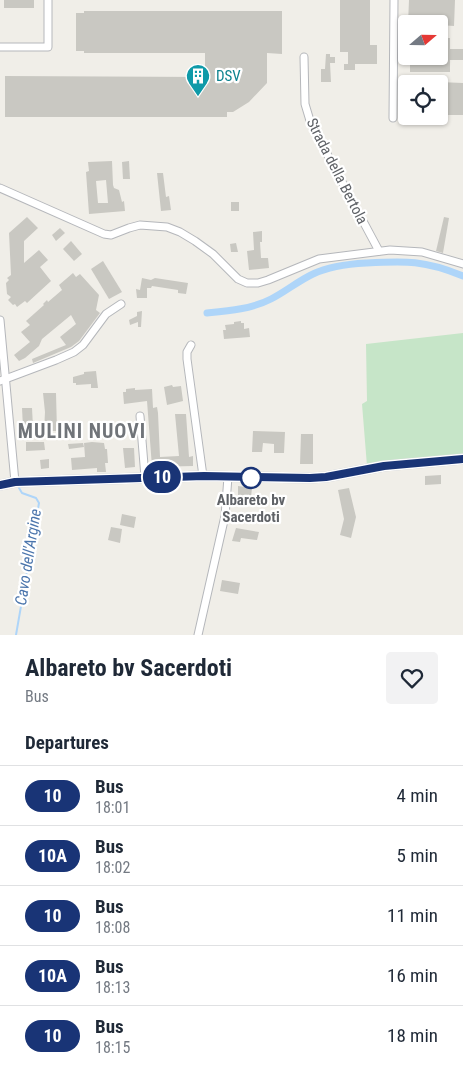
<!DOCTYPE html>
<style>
body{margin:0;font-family:"Roboto Condensed",sans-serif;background:#f2f2f3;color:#1f2937;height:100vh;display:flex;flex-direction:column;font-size:19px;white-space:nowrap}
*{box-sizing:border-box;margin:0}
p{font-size:16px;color:#747a83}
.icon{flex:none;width:28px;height:28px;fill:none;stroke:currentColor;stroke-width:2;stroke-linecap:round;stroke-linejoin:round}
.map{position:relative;height:635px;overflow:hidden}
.drawer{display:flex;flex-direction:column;background:#fff;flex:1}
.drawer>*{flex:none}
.badge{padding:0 10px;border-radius:16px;font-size:18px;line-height:32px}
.needle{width:32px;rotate:70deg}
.buttons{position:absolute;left:398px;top:15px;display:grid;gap:10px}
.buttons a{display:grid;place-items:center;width:50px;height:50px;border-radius:5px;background:#fff;box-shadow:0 1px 4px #0004;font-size:25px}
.map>.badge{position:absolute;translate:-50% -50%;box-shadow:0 0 0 2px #fff}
h2{padding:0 25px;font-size:19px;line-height:45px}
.round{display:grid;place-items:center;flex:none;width:52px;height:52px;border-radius:5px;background:#f2f2f3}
.headline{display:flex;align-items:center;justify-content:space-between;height:85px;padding:0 25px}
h1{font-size:24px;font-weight:700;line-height:38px}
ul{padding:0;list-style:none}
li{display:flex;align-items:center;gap:15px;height:60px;padding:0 25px;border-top:1px solid #e0e1e3}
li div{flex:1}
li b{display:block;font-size:19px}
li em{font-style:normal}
li .badge{min-width:55px;font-weight:700;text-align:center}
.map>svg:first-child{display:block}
</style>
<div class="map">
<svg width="463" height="635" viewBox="0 0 463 635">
<rect width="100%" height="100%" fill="#f0eee8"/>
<!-- green -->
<path fill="#c6e5c8" d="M 463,333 L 463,456 L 367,466 L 362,404 L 367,401 L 366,344 Z"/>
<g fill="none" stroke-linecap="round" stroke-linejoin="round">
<!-- stream -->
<path stroke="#aed5f9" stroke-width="2" d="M 16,635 L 39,503 L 36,498 L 22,493 L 19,488"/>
<!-- canal -->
<path stroke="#aed5f9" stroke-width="7" d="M 207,313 C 228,311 252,309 271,299 C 285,292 298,281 313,274 C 330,266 348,264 366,263 C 406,261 424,260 463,276"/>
</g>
<!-- building -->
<g fill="#c9c8c2" fill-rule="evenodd">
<rect x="4" y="0" width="30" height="8"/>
<path d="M 340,0 L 370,0 L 370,45 L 377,45 L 377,64 L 355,64 L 355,70 L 344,70 L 344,64 L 348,64 L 348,52 L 340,52 Z"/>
<path d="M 409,0 L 455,0 L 454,26 L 439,25 L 439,24 L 408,24 Z"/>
<path d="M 84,11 L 282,11 L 282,54 L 267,53 L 267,83 L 249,102 L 233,112 L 227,112 L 227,117 L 5,117 L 5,76 L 205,77 L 205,53 L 84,53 L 84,51 L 76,51 L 76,13 L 84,13 Z"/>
<path d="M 439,38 L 450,38 L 450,49 L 463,49 L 463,60 L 450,60 L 450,72 L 410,72 L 410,56 L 439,56 Z"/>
<path d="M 326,54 L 330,54 L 330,57 L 335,57 L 335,63 L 330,63 L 331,82 L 321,82 L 321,69 L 325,69 Z"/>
<path d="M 439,82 L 463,83 L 463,115 L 439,115 Z"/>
<path d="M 112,161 L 113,185 L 114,188 L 119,190 L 122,202 L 124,201 L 125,211 L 89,214 L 86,172 L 89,171 L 88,162 ZM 106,180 L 108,203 L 98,203 L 96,181 Z"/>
<path d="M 129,161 L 130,179 L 123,179 L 122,162 Z"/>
<path d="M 157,173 L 163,173 L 166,197 L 169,196 L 171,210 L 161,211 Z"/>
<rect x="231" y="202" width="8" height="9"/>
<path d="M 27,217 L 38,228 L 24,241 L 24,263 L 39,250 L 48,260 L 40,267 L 51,281 L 27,303 L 25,301 L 17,307 L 15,304 L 13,305 L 8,300 L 11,297 L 7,294 L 6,283 L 9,280 L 7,278 L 11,275 L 9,233 Z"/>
<path d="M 444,217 L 449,218 L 443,253 L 436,251 Z"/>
<path d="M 60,228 L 65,233 L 56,241 L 52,235 Z"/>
<path d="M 262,231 L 262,242 L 260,242 L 261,258 L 268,258 L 269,268 L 249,270 L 247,251 L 254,250 L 253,232 Z"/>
<path d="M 71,241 L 82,254 L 74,261 L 63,249 Z"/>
<path d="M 236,243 L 238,252 L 231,252 L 230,244 Z"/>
<path d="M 103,261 L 122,292 L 109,299 L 91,269 Z"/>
<path d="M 73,273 L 76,277 L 80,274 L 99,295 L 96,310 L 100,313 L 79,341 L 71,347 L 33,363 L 32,359 L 66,345 L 60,337 L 76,324 L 71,315 L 42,339 L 39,346 L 25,358 L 19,361 L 14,355 L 30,342 L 21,332 L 30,325 L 26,321 L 44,305 L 43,304 L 47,300 L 48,302 L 62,290 L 59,285 Z"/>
<path d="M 142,278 L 151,280 L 155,278 L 188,283 L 186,294 L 178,293 L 178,290 L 152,286 L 151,288 L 147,288 L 147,298 L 137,298 L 136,289 L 140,290 Z"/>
<path d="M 142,311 L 141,327 L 138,327 L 138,322 L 130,325 L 129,320 L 137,316 L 137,312 Z"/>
<path d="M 241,321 L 241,323 L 244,323 L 244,329 L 249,328 L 250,337 L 224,339 L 223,330 L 226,330 L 225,325 L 234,324 L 234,322 Z"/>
<path d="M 96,371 L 98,388 L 91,388 L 91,384 L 76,385 L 76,383 L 73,383 L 73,377 L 84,374 L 84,372 Z"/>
<path d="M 172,385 L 173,387 L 181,386 L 183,401 L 167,405 L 164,387 Z"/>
<path d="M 135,388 L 135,390 L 152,389 L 153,408 L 157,407 L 158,413 L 160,457 L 179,456 L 175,414 L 186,414 L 189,457 L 193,456 L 193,466 L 152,467 L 147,401 L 124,404 L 123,392 L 126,392 L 126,389 Z"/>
<path d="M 43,393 L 56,393 L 57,431 L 44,431 L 45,412 Z"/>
<path d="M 22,408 L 32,408 L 33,427 L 23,428 Z"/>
<path d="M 253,431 L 285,432 L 284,453 L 274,453 L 274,444 L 263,443 L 262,452 L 252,452 Z"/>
<path d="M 301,434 L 313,434 L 313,464 L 300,464 Z"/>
<path d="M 26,442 L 44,442 L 45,450 L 26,451 Z"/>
<path d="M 92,442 L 104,443 L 105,449 L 107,449 L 108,463 L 105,463 L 106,472 L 97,472 L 97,468 L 72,470 L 71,458 L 85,457 L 84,443 Z"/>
<path d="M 83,443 L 84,447 L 69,449 L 68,444 Z"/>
<path d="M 123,448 L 134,448 L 135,467 L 125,468 Z"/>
<path d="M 49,459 L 49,468 L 41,469 L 40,460 Z"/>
<path d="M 441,475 L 441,484 L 425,485 L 425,476 Z"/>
<path d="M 238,486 L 252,488 L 251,497 L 238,496 Z"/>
<path d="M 349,488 L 356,517 L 351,538 L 340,535 L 344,519 L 338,490 Z"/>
<path d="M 122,514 L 136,517 L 134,528 L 120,525 Z"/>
<path d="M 111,527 L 122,529 L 120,543 L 108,540 Z"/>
<path d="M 236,528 L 259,532 L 257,540 L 241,538 L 240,542 L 232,541 Z"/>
<path d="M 222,580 L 240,583 L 238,594 L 220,591 Z"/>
</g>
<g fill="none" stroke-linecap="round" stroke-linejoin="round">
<!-- minor casing -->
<g stroke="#b5b7bb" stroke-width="9">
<g id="minor">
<path d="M 0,47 L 48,47 L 48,0"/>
<path d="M 304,57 L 305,104 L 311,124 L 379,251"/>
<path d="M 393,118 L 394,0"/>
<path d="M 0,188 L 104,234 L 111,235 L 129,228 L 140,225 L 167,227 L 180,232 L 195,241 L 213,254 L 238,279 L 247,283 L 258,283 L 268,280 L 319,259 L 390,250 L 422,252 L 463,264"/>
<path d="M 0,320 L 15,482"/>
<path d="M 191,345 L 187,352 L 187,359 L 203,476"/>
<path d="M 0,381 L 56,360 L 74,352 L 83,345 L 106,314 L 121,304"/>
<path d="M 140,416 L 145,477"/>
<path d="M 198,635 L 225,516 L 228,477"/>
</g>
</g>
<!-- tertiary casing -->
<g stroke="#b5b7bb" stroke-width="11">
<path id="tertiary" d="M 0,485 L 15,482 L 203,476 L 310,478 L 326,477 L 384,466 L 463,459"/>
</g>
<!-- minor -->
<use href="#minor" stroke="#fff" stroke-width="7"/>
<!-- tertiary -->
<use href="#tertiary" stroke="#fff" stroke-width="9"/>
</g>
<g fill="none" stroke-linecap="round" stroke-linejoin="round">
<!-- line casing -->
<g stroke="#fff" stroke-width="11">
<path id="line" d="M 0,485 L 15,482 L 204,476 L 310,478 L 326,477 L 384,466 L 463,459"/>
</g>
<!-- line -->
<use href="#line" stroke="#193476" stroke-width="8"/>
</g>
<!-- icons -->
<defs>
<g id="building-pin" transform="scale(1.25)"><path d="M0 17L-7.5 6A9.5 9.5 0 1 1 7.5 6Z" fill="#0f9aa8" stroke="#fff"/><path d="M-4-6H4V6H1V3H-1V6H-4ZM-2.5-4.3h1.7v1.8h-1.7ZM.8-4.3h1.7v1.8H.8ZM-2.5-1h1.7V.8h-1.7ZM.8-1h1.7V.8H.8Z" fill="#fff"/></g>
</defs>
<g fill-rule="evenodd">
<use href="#building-pin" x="198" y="76"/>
</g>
<!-- markers -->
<circle fill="#fff" stroke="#193476" stroke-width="2.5" cx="251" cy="478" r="10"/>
<g text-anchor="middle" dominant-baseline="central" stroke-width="4.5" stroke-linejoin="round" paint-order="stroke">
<!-- culture labels -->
<g font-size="15" fill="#0d838f" stroke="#fff" text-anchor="start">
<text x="216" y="76">DSV</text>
</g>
<!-- street labels -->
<g font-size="15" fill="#5f6267" stroke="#fff">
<text transform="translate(337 171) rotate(63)">Strada della Bertola</text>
</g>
<!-- stop labels -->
<g font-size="15" font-weight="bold" fill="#5f6267" stroke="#fff">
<text x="251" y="500">Albareto bv<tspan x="251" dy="17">Sacerdoti</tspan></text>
</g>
<!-- water labels -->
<g font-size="16" font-style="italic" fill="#4b75ac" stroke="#fff">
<text transform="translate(28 557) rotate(-81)">Cavo dell'Argine</text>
</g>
<!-- district labels -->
<g font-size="20" font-weight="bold" letter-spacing="1" fill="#707479" stroke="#fff">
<text x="82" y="431">MULINI NUOVI</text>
</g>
</g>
</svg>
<div class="buttons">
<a><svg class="needle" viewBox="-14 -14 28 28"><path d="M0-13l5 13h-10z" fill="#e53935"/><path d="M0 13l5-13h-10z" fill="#747a83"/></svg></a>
<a><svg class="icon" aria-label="locate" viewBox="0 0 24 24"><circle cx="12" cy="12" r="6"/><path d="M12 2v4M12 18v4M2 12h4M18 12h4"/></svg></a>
</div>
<b class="badge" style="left:162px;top:477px;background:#193476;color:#fff">10</b>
</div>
<section class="drawer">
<div class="headline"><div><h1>Albareto bv Sacerdoti</h1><p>Bus</p></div><a class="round"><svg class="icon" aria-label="heart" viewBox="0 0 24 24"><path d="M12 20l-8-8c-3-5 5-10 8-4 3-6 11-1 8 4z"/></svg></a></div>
<h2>Departures</h2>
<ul>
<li><span class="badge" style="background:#193476;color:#fff">10</span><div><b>Bus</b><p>18:01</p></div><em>4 min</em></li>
<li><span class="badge" style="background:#193476;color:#fff">10A</span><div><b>Bus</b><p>18:02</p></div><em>5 min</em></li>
<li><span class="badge" style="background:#193476;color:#fff">10</span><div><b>Bus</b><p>18:08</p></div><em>11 min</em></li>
<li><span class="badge" style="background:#193476;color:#fff">10A</span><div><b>Bus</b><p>18:13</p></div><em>16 min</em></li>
<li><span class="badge" style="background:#193476;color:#fff">10</span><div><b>Bus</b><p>18:15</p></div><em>18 min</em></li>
</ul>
</section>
